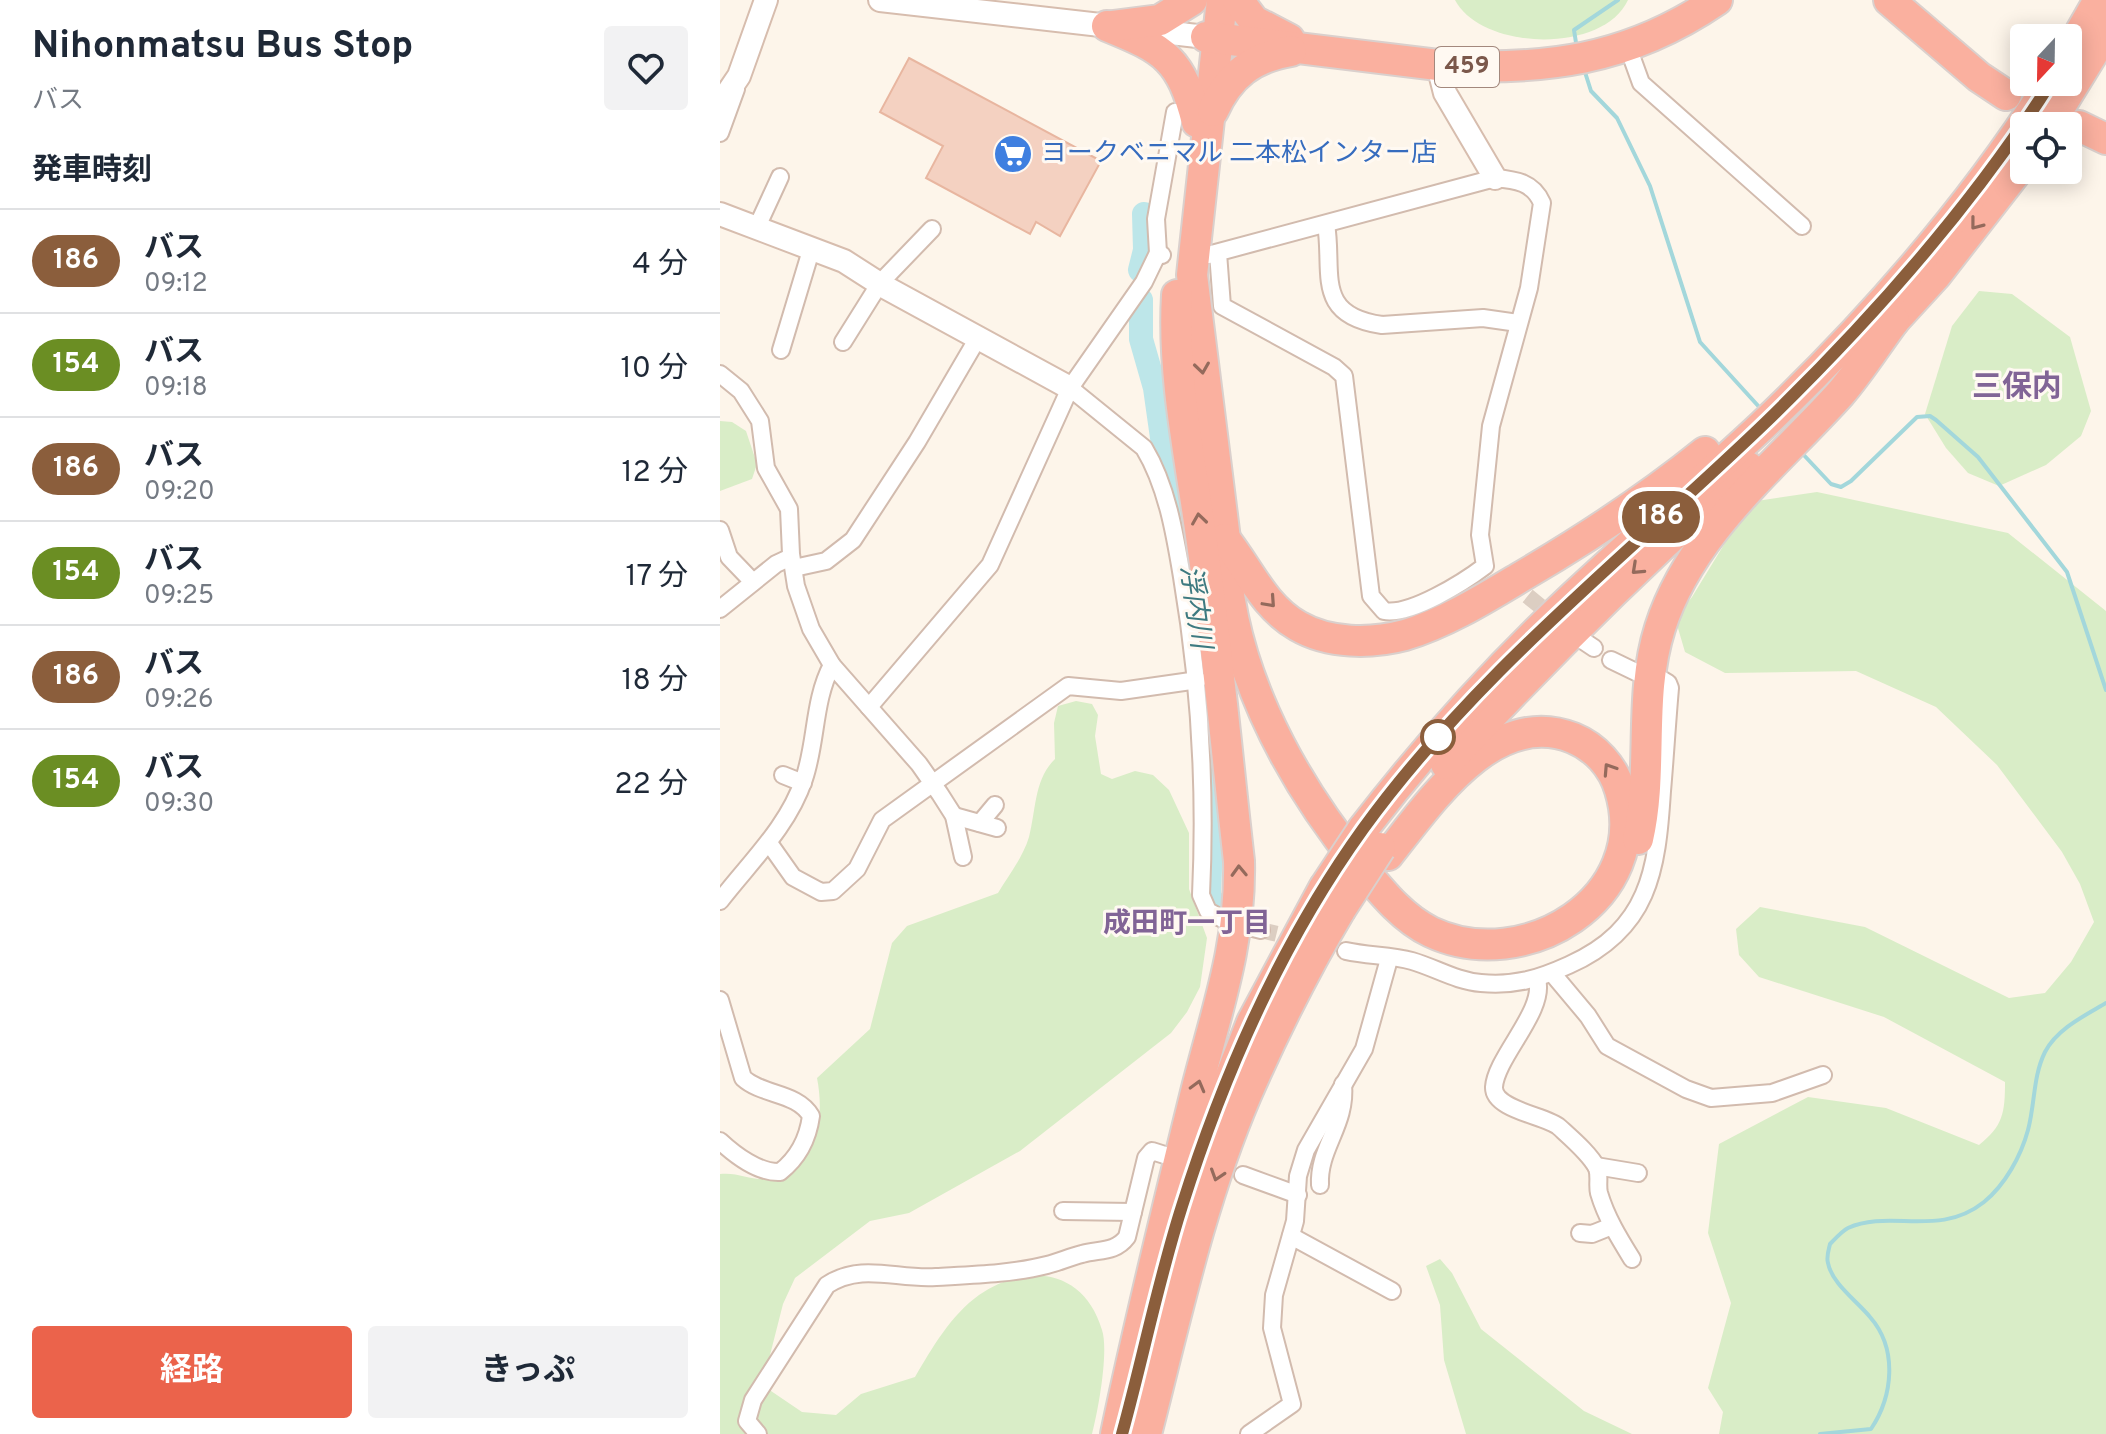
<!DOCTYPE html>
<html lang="ja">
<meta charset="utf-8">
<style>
body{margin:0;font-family:Overpass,"Noto Sans JP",sans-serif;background:#f2f2f3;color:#1f2937;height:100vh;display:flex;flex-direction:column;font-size:30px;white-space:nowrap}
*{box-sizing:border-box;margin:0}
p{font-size:26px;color:#747a83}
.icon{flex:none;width:44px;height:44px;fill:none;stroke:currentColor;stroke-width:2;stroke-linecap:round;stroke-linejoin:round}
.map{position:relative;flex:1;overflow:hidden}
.side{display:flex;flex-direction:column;background:#fff;width:720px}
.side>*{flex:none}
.badge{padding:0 16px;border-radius:26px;font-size:28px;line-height:52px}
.needle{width:52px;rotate:202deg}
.tools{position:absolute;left:1290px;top:24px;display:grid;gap:16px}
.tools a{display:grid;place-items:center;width:72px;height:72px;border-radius:8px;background:#fff;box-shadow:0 4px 20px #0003;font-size:40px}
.map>.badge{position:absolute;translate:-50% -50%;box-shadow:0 0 0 4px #fff}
h2{padding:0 32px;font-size:30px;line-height:72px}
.round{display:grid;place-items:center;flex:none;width:84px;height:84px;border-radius:8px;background:#f2f2f3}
.head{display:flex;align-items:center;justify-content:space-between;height:136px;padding:0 32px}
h1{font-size:38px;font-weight:700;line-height:60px}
.button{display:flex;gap:16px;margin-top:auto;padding:16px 32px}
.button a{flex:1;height:92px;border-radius:8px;background:#eb634b;color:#fff;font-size:32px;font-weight:700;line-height:92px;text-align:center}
.button a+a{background:#f2f2f3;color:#1f2937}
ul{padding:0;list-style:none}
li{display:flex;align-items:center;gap:24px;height:104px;padding:0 32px;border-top:2px solid #e0e1e3}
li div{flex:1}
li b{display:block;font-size:30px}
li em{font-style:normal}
li .badge{min-width:88px;font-weight:700;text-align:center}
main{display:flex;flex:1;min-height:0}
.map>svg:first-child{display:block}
</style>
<main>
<section class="side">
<div class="head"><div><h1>Nihonmatsu Bus Stop</h1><p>バス</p></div><a class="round"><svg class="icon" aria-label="heart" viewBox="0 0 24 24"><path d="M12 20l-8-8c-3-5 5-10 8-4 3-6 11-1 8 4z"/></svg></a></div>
<h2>発車時刻</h2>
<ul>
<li><span class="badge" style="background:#8b5e3c;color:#fff">186</span><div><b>バス</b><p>09:12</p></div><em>4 分</em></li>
<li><span class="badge" style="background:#6b8e23;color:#fff">154</span><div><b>バス</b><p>09:18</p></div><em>10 分</em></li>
<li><span class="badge" style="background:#8b5e3c;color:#fff">186</span><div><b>バス</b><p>09:20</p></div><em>12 分</em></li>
<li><span class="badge" style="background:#6b8e23;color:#fff">154</span><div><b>バス</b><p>09:25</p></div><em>17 分</em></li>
<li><span class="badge" style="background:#8b5e3c;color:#fff">186</span><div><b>バス</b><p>09:26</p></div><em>18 分</em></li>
<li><span class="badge" style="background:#6b8e23;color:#fff">154</span><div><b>バス</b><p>09:30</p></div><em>22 分</em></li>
</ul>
<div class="button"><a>経路</a><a>きっぷ</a></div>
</section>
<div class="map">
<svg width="1386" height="1434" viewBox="0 0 1386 1434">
<rect width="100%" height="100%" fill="#fdf5ea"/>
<!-- green -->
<g fill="#d9edc7">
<path d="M 735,0 L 908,0 C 883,54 762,51 735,0 Z"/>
<path d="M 1259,291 L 1292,294 L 1350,337 L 1371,411 L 1361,436 L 1326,465 L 1279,486 L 1248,473 L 1226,448 L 1205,414 L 1232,326 Z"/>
<path d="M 0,421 L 12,422 L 26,431 L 37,464 L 32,479 L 0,491 Z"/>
<path d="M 1097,492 L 1288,533 L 1386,611 L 1386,1434 L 999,1434 L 1003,1412 L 988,1388 L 1011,1303 L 988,1233 L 999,1144 L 1088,1097 L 1166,1108 L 1259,1145 C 1283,1126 1285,1113 1285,1082 L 1164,1017 L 1039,977 L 1019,955 L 1016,929 L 1040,907 L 1145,927 L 1289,998 L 1325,993 L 1351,962 L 1374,922 L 1360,884 L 1342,852 L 1277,765 L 1216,707 L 1136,671 L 1005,673 L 965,652 L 955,618 L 972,597 L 1030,502 Z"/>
<path d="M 356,701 L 372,704 L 378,715 L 375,736 L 381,774 L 392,779 L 415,771 L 433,775 L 449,790 L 469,833 L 469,889 L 487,938 L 480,987 L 467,1012 L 451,1033 L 300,1151 L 189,1213 L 150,1221 L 75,1278 L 63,1304 L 49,1359 L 51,1391 L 82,1412 L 116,1415 L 141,1394 L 195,1377 C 212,1348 231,1315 259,1295 C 307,1262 364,1269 382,1330 C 389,1351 378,1412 372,1434 L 0,1434 L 0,1174 C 16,1172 28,1179 43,1179 C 49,1179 56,1176 61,1174 C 100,1161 104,1113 97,1078 L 150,1029 L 172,943 L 187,926 L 278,893 C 289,875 303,857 309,837 C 316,811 314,779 335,759 L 334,723 L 338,706 Z"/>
<path d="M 720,1259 L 732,1273 L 761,1329 L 864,1411 L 912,1434 L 746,1434 L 724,1360 L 720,1305 L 706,1266 Z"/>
</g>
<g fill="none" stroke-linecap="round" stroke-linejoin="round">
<!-- stream -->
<g stroke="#a3d7db" stroke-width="4">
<path d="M 857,49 L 854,30 L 898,0"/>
<path d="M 864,69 L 871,91 L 897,118 L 930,186 L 980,342 L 1041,409"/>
<path d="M 1080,451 L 1111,484 L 1121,487 L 1131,481 L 1197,417 L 1210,416 L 1216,420 L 1258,457 L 1347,572 L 1386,690"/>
<path d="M 1100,1434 L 1151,1429 C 1173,1396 1178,1349 1150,1317 C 1137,1301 1112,1284 1108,1263 C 1106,1257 1109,1249 1110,1244 C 1115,1239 1122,1231 1128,1228 C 1170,1209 1219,1238 1264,1202 C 1285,1185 1301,1156 1308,1130 C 1315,1104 1313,1076 1325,1052 C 1337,1029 1364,1016 1386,1003"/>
</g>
<!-- river -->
<g stroke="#bde6e9" stroke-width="24">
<path d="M 420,270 L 425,250 L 424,214"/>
<path d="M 421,300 L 421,339 L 435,388 L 448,480 L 462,523 L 490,722 L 493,785 L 489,896 L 497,908 L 507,911"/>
</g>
</g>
<!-- building -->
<path fill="#f4d1c1" stroke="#e8b6a0" stroke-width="2" d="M 189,58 L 381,161 L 340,236 L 316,222 L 310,234 L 206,178 L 223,146 L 160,112 Z"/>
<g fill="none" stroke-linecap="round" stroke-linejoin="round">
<!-- street-tunnel -->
<g stroke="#dccec2" stroke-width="16" stroke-dasharray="16 8" stroke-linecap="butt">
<path d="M 789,581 L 836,619"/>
<path d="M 541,930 L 582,940"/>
</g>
<!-- street casing -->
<g stroke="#d2bbae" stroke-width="20">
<g id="street">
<path d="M 908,47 L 921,83 L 1082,226"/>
<path d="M 0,133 L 16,89"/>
<path d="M 606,224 C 614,272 593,315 662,325 L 763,318 L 798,323"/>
<path d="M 37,227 L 60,177"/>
<path d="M 438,253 L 436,219 L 455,112"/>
<path d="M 488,255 L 775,178 C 796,180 813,182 822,203 L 809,288 L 771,426 L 760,535 L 765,566 C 744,582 690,616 664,611 L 651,596 L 624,376 L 614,367 L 502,306 L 498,253"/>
<path d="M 123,342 L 160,283 L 212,229"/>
<path d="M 61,350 L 92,247"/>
<path d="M 0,374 L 21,391 L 40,421 L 46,468 L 69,509 L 71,554 L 76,586 L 91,629 L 112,665 L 199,764 L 220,794 L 234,816 L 243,857"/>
<path d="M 350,388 L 424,448 C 447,486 455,535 462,577 C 480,683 486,788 481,895 L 488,911 L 508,922"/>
<path d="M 0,530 L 9,557 L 33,582"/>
<path d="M 74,568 L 106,561 L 133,540 L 197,442 L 259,336"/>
<path d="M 0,609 L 56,564 L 71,557"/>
<path d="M 862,640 L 874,648"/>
<path d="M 891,660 L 920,674"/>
<path d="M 149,707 L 270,565 L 350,388 L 424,282 L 438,253 L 442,255"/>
<path d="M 63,775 L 83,783"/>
<path d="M 234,816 L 277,828"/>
<path d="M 260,823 L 275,805"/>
<path d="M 49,843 L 73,877 L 101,892 L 113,891 L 137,869 L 162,820 L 348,686 L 401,691 L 478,680"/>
<path d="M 0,901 C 30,862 68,827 84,779 C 97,741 93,701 112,665"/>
<path d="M 525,926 L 541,930"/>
<path d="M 626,951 C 648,956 671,955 692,961 C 716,968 736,981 761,983 C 795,986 818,979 849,965 C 929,929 937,871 942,791 C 945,757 947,722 950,688 L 948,683 L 938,677"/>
<path d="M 832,973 L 868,1016 L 887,1046 L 966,1089 L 991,1098 L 1052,1093 L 1103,1075"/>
<path d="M 817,980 C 826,1010 776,1057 774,1087 C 773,1110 827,1116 839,1127 C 851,1138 870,1154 877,1168 C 880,1176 877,1185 879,1193 C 886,1217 899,1238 912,1259"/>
<path d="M 0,1000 L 23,1078 C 43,1096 77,1092 91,1116 C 88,1138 78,1158 60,1172 C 39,1173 15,1155 0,1141"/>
<path d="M 876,1166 L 918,1173"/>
<path d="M 523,1175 L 578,1195"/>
<path d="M 600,1185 C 598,1148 627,1125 623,1084"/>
<path d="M 343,1211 L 413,1212"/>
<path d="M 860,1233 L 872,1234 L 892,1226"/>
<path d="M 571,1236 L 672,1291"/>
<path d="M 38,1434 L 27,1421 L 33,1400 L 107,1285 C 142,1262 177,1280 216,1277 C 251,1275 292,1274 327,1265 C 339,1262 350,1257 362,1254 C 379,1249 395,1253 407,1237 L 426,1158 L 432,1151 L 451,1157"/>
<path d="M 529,1434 L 572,1404 L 552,1328 L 554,1295 L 575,1221 L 578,1176 L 586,1150 L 644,1049 L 669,959"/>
</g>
</g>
<!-- secondary casing -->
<g stroke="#d7bdae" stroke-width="26">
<g id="secondary">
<path d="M 160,0 L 486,37"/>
<path d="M 718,65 L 725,93 L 775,178"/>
<path d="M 0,104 L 19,76 L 46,0"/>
<path d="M 0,214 L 124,261 L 163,286 L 350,388"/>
</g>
</g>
<!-- highway casing -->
<g stroke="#dad0cd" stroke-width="34">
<g id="highway">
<path d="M 502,0 L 472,275 L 505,539 C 504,659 567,776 641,867 C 661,891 682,918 711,932 C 804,976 933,898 900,790 C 893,766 875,747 853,738 C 773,706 709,804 668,855"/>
<path d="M 518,0 L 534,21 L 569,39"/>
<path d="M 1169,0 L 1259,77 L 1286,95"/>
<path d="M 387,26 C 446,50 461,59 477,122"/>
<path d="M 393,26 L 440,20 L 472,0"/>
<path d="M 486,37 L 718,65 C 823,71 908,61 997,0"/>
<path d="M 1348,54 L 1379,0"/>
<path d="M 493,111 C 509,75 533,57 571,51"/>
<path d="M 1328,126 L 1386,32"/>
<path d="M 1359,126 L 1386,139"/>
<path d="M 1161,335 L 1216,275 L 1304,162"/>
<path d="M 505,539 C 529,569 543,606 578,626 C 609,644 651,644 685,635 C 725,623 764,599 799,578 C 864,540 927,499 985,452"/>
<path d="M 726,764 C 822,660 922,561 1028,467"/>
<path d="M 643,829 C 707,746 777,668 854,596 C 916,538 981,483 1043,425 C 1150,323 1251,208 1331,82"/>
<path d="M 918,839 C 934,770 918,697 940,628 C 970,533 1055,466 1120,394 C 1140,371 1156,345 1174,321"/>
<path d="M 477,1162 L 532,1022 L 604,888"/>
<path d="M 396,1434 C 420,1319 448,1206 476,1092 C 496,1012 521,945 519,861 C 507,757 498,653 483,550 C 472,466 452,381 457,295"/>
<path d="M 426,1434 C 455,1321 480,1202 526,1095 C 554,1031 585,969 620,910"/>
</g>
</g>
<!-- street -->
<use href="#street" stroke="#fff" stroke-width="16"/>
<!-- secondary -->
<use href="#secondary" stroke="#fff" stroke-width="22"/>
<!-- highway -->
<use href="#highway" stroke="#fab09f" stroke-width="30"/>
<!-- highway-bridge casing -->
<g stroke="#dad0cd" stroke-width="34" stroke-linecap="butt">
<g id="highway-bridge">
<path d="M 604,888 L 643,829"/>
<path d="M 620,910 L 660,848"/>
</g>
</g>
<!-- highway-bridge -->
<use href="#highway-bridge" stroke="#fab09f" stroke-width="30"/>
</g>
<!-- one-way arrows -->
<defs><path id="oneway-chevron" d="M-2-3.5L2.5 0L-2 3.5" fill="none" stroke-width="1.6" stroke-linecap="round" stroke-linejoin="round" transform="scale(2)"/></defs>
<g stroke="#946a5c">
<use href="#oneway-chevron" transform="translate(1256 224) rotate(128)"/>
<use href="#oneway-chevron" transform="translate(482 368) rotate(82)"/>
<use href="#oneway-chevron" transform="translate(479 519) rotate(-98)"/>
<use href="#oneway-chevron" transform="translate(917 569) rotate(137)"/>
<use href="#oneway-chevron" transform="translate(550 602) rotate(48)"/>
<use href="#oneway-chevron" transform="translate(889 769) rotate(-123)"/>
<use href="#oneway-chevron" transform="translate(519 871) rotate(-92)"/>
<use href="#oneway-chevron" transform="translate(478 1086) rotate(-75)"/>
<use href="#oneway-chevron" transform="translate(497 1175) rotate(108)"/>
</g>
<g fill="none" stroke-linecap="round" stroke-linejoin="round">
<!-- line casing -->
<g stroke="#fff" stroke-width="18">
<path id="line" d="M 402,1434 C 423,1358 438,1281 462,1206 C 504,1073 561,943 643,829 C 756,673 908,555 1045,423 C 1151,320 1252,207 1331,82"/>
</g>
<!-- line -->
<use href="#line" stroke="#8b5e3c" stroke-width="12"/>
</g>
<!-- icons -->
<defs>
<g id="supermarket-disc" transform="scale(2)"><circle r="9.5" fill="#3f7fe0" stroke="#fff9f2"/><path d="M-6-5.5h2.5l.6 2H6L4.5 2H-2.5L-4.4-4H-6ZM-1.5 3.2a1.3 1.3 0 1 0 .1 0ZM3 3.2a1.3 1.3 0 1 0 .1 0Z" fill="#fff"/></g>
</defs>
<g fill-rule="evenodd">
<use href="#supermarket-disc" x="293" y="154"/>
</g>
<!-- markers -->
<circle fill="#fff" stroke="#8b5e3c" stroke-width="4" cx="718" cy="737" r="16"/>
<g text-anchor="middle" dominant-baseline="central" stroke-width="6" stroke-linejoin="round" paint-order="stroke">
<!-- shield labels -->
<rect fill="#fff9f2" stroke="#a3887d" stroke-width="2" x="715" y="47" width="64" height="40" rx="6"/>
<g font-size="24" font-weight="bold" fill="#7b584b">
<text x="747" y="67">459</text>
</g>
<!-- shop labels -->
<g font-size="26" fill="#366cbe" stroke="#fff9f2" text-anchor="start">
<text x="321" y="154">ヨークベニマル 二本松インター店</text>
</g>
<!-- water labels -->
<g font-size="28" font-style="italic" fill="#3d7a80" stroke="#fff9f2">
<text transform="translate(474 607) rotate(82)">浮内川</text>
</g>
<!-- neighbourhood labels -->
<g font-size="28" font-weight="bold" fill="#816496" stroke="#fff9f2">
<text x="467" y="925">成田町一丁目</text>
</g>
<!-- quarter labels -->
<g font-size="30" font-weight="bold" fill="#816496" stroke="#fff9f2">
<text x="1297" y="388">三保内</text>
</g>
</g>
</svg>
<div class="tools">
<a><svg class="needle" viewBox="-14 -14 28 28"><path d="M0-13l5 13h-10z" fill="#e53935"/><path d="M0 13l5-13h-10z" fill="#747a83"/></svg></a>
<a><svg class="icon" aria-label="locate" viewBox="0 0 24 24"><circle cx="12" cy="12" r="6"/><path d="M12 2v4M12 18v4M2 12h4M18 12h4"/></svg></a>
</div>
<b class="badge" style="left:941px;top:517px;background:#8b5e3c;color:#fff">186</b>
</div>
</main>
